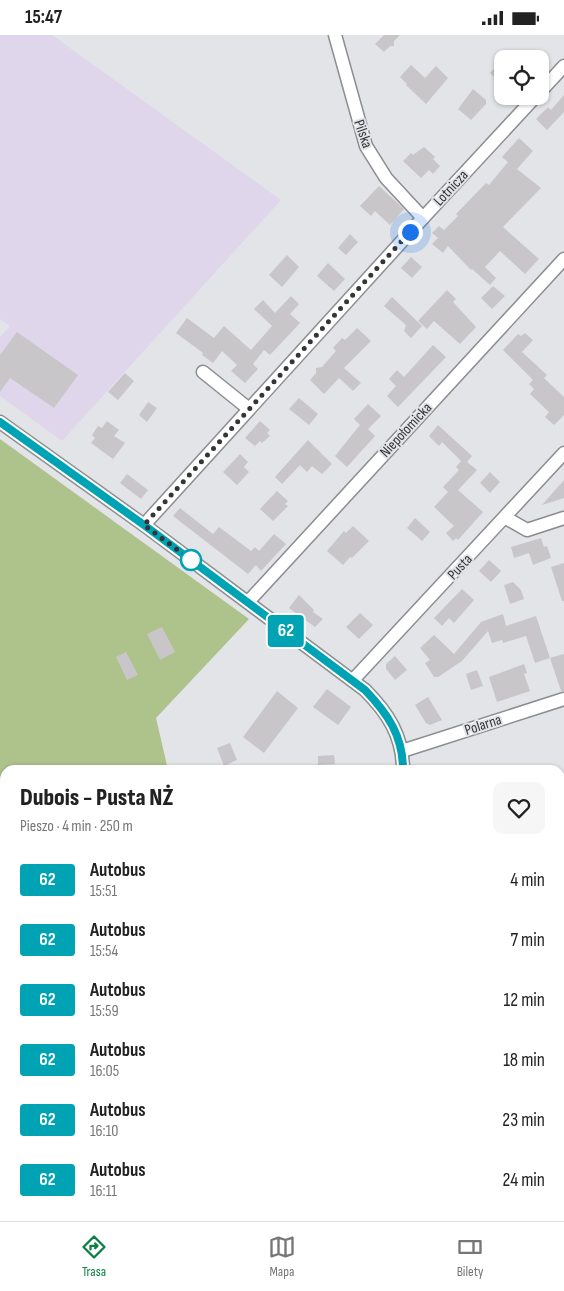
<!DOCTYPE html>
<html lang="pl">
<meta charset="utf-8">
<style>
body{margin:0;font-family:"Sofia Sans Condensed",sans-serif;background:#f6f6f6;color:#222;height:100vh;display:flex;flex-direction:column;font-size:19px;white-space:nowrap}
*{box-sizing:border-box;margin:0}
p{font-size:16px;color:#767676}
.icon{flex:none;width:28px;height:28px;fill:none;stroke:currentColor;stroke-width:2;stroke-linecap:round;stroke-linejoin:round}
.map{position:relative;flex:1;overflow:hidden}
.sheet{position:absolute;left:0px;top:730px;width:565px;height:456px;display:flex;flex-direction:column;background:#fff;border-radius:15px 15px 0 0;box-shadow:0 1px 4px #0004}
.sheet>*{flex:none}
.badge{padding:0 10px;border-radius:4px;font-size:18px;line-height:32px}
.buttons{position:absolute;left:494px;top:15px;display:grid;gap:10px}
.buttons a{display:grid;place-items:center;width:55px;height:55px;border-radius:10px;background:#fff;box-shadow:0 1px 4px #0004;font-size:25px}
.you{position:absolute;width:25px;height:25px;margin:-12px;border:4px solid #fff;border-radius:50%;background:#1a73e8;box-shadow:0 0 0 8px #1a73e833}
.map>.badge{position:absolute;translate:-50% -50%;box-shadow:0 0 0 2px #fff}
.round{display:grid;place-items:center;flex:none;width:52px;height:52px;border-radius:10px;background:#f6f6f6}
.headline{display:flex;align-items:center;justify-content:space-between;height:85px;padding:0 20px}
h1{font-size:24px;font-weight:800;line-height:38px}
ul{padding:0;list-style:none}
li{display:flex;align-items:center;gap:15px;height:60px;padding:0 20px}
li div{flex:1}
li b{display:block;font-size:19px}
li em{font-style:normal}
li .badge{min-width:55px;font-weight:700;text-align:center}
.status{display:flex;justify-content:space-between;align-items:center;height:35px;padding:0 25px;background:#fff;direction:ltr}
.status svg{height:14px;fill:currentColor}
.menu{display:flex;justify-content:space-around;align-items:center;height:70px;border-top:1px solid #e0e0e0;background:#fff;font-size:14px;color:#767676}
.menu a{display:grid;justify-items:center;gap:2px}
.menu .current{color:#0b8043}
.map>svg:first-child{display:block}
</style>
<div class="status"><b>15:47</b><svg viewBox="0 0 49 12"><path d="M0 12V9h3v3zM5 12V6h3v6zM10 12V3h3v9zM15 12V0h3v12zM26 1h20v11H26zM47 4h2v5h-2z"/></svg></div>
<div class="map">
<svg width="564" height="1186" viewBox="0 0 564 1186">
<rect width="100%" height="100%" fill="#e2e4e8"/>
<!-- industrial -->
<path fill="#dfd6eb" d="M 0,0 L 52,0 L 281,165 L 62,406 L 0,361 L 0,302 L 10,291 L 0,284 Z"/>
<!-- green -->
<g fill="#aec28b">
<path d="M 0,404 L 249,584 L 156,683 L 168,735 L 5,735 L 5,864 L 0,861 Z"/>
<path d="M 0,1035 L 5,1035 L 5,1134 L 0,1137 Z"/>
<path d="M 564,1043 L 564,1186 L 381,1186 L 381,1181 L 560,1181 L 560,1045 Z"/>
</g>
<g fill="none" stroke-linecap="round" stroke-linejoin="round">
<!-- stream -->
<path stroke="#6dc2e4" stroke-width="4" d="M 429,1181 L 441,1186"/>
<!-- river -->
<g stroke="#6dc2e4" stroke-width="22">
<path d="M 560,799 L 564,801"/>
<path d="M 0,814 L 5,815"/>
</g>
</g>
<!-- building -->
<g fill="#c9c6c9">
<path d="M 384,0 L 400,0 L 394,6 L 394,11 L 390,11 L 384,17 L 375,9 Z"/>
<path d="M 502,24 L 502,49 L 490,38 Z"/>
<path d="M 411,30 L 425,43 L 436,31 L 448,43 L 426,69 L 406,50 L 407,49 L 400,42 Z"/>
<path d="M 473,54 L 486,65 L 486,69 L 471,85 L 458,74 Z"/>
<path d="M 564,60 L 564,77 L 547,95 L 536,84 L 548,72 L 551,75 Z"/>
<path d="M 519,103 L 533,116 L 517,134 L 541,153 L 503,192 L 539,224 L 525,239 L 500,216 L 485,232 L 496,243 L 490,250 L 472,234 L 471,235 L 448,211 L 443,218 L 432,209 L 438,203 L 432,198 L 439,191 L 444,195 L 458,181 L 456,179 L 486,148 L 489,150 L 508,127 L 502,122 Z"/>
<path d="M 424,112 L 435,122 L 433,124 L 440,131 L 433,139 L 429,135 L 421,143 L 403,126 L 411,118 L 413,120 Z"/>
<path d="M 379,151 L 404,174 L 390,190 L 375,176 L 371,181 L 360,171 Z"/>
<path d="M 350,199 L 358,207 L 346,220 L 338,213 Z"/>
<path d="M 287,220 L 299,232 L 282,252 L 269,240 Z"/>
<path d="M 411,222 L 422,232 L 412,243 L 401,233 Z"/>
<path d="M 328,228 L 345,244 L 334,256 L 317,241 Z"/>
<path d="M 493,251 L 505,261 L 492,274 L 481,263 Z"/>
<path d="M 447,255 L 456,264 L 453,267 L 476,292 L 460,309 L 434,286 L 427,294 L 418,286 Z"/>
<path d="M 291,261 L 299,269 L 290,279 L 300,288 L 270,320 L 264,315 L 253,329 L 258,334 L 245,348 L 231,336 L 237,330 L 222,316 L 213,328 L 202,320 L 203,318 L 176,298 L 187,283 L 214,303 L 224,291 L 251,315 L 272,291 L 254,274 L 263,265 L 275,278 Z"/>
<path d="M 392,262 L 422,291 L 411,303 L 404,296 L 406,290 L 384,271 Z"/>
<path d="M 357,293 L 371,306 L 344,333 L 361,348 L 353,356 L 339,343 L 324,359 L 310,345 L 316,338 L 316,333 L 322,332 L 336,316 L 333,313 L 342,303 L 345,305 Z"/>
<path d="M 17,297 L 78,340 L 54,373 L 10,343 L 0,357 L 0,320 Z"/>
<path d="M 525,298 L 533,305 L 522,317 L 547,340 L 544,343 L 564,362 L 564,380 L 554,390 L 545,382 L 549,377 L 530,359 L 534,354 L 529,349 L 533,345 L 503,315 L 518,299 L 521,301 Z"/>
<path d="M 433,310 L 446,322 L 398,372 L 387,361 L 396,351 L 389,344 L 397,335 L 404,342 Z"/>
<path d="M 125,338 L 134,346 L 118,365 L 108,357 Z"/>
<path d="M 299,363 L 318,379 L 309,390 L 289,374 Z"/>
<path d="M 148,367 L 157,373 L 147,387 L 139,380 Z"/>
<path d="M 368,369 L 381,381 L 368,394 L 375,401 L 347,432 L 335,421 L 360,390 L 354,384 Z"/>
<path d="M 107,386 L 119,395 L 114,401 L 125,408 L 113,424 L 91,408 L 95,403 L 92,400 L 98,391 L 102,393 Z"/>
<path d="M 260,386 L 270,395 L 267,398 L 270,401 L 262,408 L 260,406 L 255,411 L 245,403 Z"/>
<path d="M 438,390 L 472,421 L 467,427 L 477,435 L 458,455 L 483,477 L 458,505 L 456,503 L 453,506 L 446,498 L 454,491 L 434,472 L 448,457 L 443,452 L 459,435 L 456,432 L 461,426 L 442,407 L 439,411 L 429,401 Z"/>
<path d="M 308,405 L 332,429 L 322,439 L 312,431 L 307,437 L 300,430 L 282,449 L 275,442 Z"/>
<path d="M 240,419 L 248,427 L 244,432 L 249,437 L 237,450 L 223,437 Z"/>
<path d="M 490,437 L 500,447 L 490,458 L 480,448 Z"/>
<path d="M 127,439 L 148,455 L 141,464 L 120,448 Z"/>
<path d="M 564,445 L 564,463 L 542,470 Z"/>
<path d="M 277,456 L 288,466 L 285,469 L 288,471 L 273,486 L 260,474 Z"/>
<path d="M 180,473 L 213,499 L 219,492 L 251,516 L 255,512 L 259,516 L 274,499 L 286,509 L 261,536 L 256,530 L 248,539 L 173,481 Z"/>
<path d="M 415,483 L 430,497 L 422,506 L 407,493 Z"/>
<path d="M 353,491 L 369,506 L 352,523 L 350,522 L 343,530 L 327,516 L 344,496 L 346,498 Z"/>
<path d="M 541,503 L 544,512 L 547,511 L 551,523 L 533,530 L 529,518 L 514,523 L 511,512 Z"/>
<path d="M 489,525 L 501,536 L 491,547 L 479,536 Z"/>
<path d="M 564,528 L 564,566 L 562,566 L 551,532 Z"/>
<path d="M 513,547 L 521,555 L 524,564 L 510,569 L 504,550 Z"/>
<path d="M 462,554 L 474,565 L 454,588 L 449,583 L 442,591 L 434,583 Z"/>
<path d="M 299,560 L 314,575 L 313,577 L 323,584 L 315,592 L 289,573 Z"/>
<path d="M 360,578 L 373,590 L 359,604 L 346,592 Z"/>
<path d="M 503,579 L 506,591 L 536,581 L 550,623 L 535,628 L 526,601 L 503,608 L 502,605 L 492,608 L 488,596 L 462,626 L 438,642 L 434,642 L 425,628 L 430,625 L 420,613 L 434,600 L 454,619 L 481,587 Z"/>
<path d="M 162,592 L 175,617 L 160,625 L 147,599 Z"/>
<path d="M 126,617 L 138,640 L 127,645 L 116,622 Z"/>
<path d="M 564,619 L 564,656 L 561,656 L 550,623 Z"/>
<path d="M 395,621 L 407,635 L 395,645 L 386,634 L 386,629 Z"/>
<path d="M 524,629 L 527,638 L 524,639 L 530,656 L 497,667 L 489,642 Z"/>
<path d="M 477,635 L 483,651 L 471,655 L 466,639 Z"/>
<path d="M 327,654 L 351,672 L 338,690 L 313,672 Z"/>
<path d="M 277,656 L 298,673 L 264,718 L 243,702 Z"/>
<path d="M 428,662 L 442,685 L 430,690 L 426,688 L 415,670 Z"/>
<path d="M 230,708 L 237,725 L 224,731 L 217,713 Z"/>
<path d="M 334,720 L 335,729 L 318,730 L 318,721 Z"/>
</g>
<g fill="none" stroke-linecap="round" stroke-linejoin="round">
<!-- minor casing -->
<g stroke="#8c8d91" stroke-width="15">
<g id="minor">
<path d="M 335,0 L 366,111 L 386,143 L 423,183"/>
<path d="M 540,57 L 564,31"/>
<path d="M 203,337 L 249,374"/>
<path d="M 0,387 L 144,490 L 365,655 C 388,678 403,701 403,735"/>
<path d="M 506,483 L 527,495 L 564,483"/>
<path d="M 144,490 L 423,183 L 536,61"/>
<path d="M 248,567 L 564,224"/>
<path d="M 353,645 L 564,418"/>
<path d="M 402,716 L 564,664"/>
<path d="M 560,1033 L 564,1031"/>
<path d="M 218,1186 L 219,1181"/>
<path d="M 368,1186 L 368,1181"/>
</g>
</g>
<!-- minor -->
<use href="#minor" stroke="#fff" stroke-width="12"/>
</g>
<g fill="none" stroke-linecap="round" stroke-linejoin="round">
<!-- line casing -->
<g stroke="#fff" stroke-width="11">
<path id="line" d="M 0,387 L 144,490 L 365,655 C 388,679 403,701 403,735"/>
</g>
<!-- line -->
<use href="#line" stroke="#00a3b4" stroke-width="8"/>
<!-- walk -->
<path stroke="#353537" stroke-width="5" stroke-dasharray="0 9" d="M 191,525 L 144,490 L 410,197"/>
</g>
<!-- markers -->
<circle fill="#fff" stroke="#00a3b4" stroke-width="2.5" cx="191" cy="525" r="10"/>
<g text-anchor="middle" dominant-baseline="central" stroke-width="4" stroke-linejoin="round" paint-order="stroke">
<!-- street labels -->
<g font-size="15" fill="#353537" stroke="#e2e4e8">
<text transform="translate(363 99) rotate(71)">Pilska</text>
<text transform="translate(451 153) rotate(-47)">Lotnicza</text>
<text transform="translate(406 395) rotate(-47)">Niepołomicka</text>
<text transform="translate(460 532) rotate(-47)">Pusta</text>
<text transform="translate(483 690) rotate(-18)">Polarna</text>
</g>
</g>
</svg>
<div class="buttons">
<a><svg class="icon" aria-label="locate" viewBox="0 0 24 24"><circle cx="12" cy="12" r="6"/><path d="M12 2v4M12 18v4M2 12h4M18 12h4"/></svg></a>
</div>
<div class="you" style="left:410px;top:197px"></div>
<b class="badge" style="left:286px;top:596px;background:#00a3b4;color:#fff">62</b>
<section class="sheet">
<div class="headline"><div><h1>Dubois - Pusta NŻ</h1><p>Pieszo · 4 min · 250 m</p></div><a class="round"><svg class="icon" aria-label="heart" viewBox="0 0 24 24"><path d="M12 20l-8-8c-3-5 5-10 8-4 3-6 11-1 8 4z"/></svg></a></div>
<ul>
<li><span class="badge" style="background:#00a3b4;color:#fff">62</span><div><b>Autobus</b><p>15:51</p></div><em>4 min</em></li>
<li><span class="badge" style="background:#00a3b4;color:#fff">62</span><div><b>Autobus</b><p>15:54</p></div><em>7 min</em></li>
<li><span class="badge" style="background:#00a3b4;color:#fff">62</span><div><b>Autobus</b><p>15:59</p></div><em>12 min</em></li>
<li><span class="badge" style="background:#00a3b4;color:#fff">62</span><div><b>Autobus</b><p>16:05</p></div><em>18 min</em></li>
<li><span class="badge" style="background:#00a3b4;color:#fff">62</span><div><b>Autobus</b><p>16:10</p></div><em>23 min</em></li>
<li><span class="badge" style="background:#00a3b4;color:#fff">62</span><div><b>Autobus</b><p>16:11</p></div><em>24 min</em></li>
</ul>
</section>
</div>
<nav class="menu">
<a class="current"><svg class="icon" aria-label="directions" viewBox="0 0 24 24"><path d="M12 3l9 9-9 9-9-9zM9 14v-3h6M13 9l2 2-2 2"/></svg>Trasa</a>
<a><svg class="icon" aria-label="map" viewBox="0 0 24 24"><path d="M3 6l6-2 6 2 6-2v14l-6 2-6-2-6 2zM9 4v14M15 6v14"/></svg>Mapa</a>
<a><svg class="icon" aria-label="tickets" viewBox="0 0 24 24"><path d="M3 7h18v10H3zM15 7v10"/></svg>Bilety</a>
</nav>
